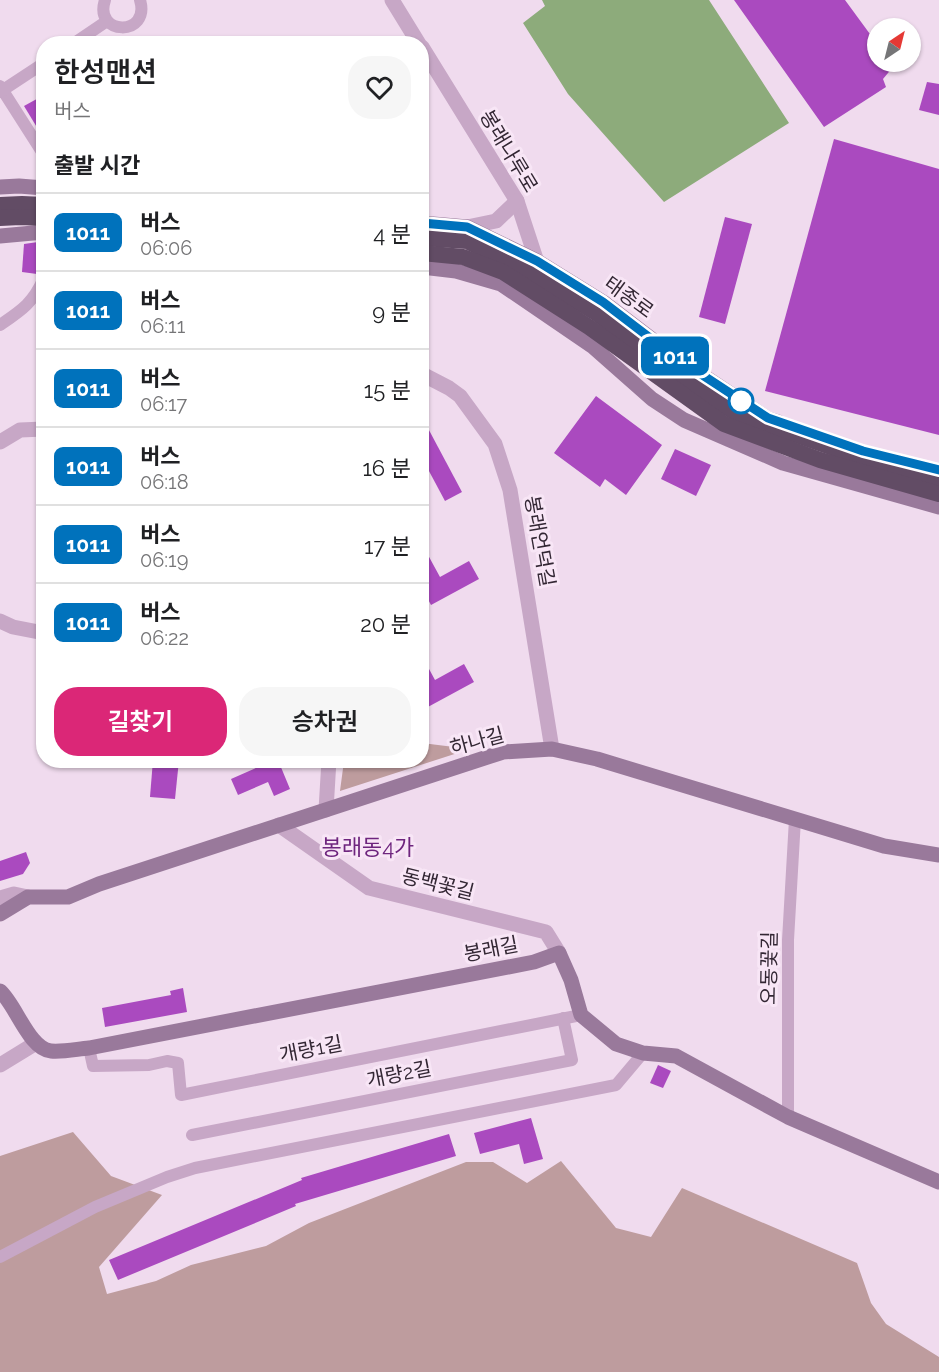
<!DOCTYPE html>
<html lang="ko">
<meta charset="utf-8">
<style>
body{margin:0;font-family:Raleway,"Noto Sans KR",sans-serif;background:#f6f6f6;color:#202124;height:100vh;display:flex;flex-direction:column;font-size:22px;white-space:nowrap}
*{box-sizing:border-box;margin:0}
p{font-size:20px;color:#757577}
.icon{flex:none;width:33px;height:33px;fill:none;stroke:currentColor;stroke-width:2;stroke-linecap:round;stroke-linejoin:round}
.map{position:relative;flex:1;overflow:hidden}
.sheet{position:absolute;left:36px;top:36px;width:393px;height:732px;display:flex;flex-direction:column;background:#fff;border-radius:24px;box-shadow:0 2px 4px #0004}
.sheet>*{flex:none}
.badge{padding:0 12px;border-radius:9px;font-size:21px;line-height:39px}
.needle{width:39px;rotate:35deg}
.buttons{position:absolute;left:867px;top:18px;display:grid;gap:12px}
.buttons a{display:grid;place-items:center;width:54px;height:54px;border-radius:50%;background:#fff;box-shadow:0 2px 4px #0004;font-size:30px}
.map>.badge{position:absolute;translate:-50% -50%;box-shadow:0 0 0 3px #fff}
h2{padding:0 18px;font-size:22px;line-height:54px}
.round{display:grid;place-items:center;flex:none;width:63px;height:63px;border-radius:24px;background:#f6f6f6}
.summary{display:flex;align-items:center;justify-content:space-between;height:102px;padding:0 18px}
h1{font-size:28px;font-weight:600;line-height:45px}
.action{display:flex;gap:12px;margin-top:auto;padding:12px 18px}
.action a{flex:1;height:69px;border-radius:24px;background:#db2777;color:#fff;font-size:24px;font-weight:600;line-height:69px;text-align:center}
.action a+a{background:#f6f6f6;color:#202124}
ul{padding:0;list-style:none}
li{display:flex;align-items:center;gap:18px;height:78px;padding:0 18px;border-top:2px solid #e0e0e0}
li div{flex:1}
li b{display:block;font-size:22px}
li em{font-style:normal}
li .badge{min-width:66px;font-weight:700;text-align:center}
.map>svg:first-child{display:block}
</style>
<div class="map">
<svg width="939" height="1372" viewBox="0 0 939 1372">
<rect width="100%" height="100%" fill="#f0dbee"/>
<!-- green -->
<g fill="#be9c9e">
<path d="M 422,743 L 470,749 L 340,791 L 344,761 L 422,760 Z"/>
<path d="M 73,1132 L 111,1176 L 162,1195 L 99,1267 L 107,1294 L 156,1281 L 191,1265 L 266,1246 L 309,1223 L 466,1162 L 493,1162 L 527,1183 L 561,1161 L 616,1228 L 651,1237 L 682,1188 L 857,1263 L 871,1303 L 886,1324 L 939,1357 L 939,1372 L 0,1372 L 0,1156 Z"/>
</g>
<!-- water -->
<path fill="#8dab7b" d="M 542,0 L 709,0 L 789,123 L 664,202 L 568,94 L 523,23 L 545,6 Z"/>
<!-- building -->
<g fill="#aa4abf">
<path d="M 734,0 L 845,0 L 878,45 L 878,62 L 889,62 L 893,67 L 883,79 L 886,87 L 824,127 Z"/>
<path d="M 927,82 L 939,84 L 939,115 L 919,110 Z"/>
<path d="M 44,95 L 44,139 L 24,106 Z"/>
<path d="M 834,139 L 939,169 L 939,435 L 765,391 Z"/>
<path d="M 725,217 L 752,224 L 725,324 L 699,317 Z"/>
<path d="M 38,242 L 42,248 L 41,271 L 37,274 L 22,272 L 24,244 Z"/>
<path d="M 596,396 L 662,445 L 626,495 L 605,479 L 600,487 L 554,453 Z"/>
<path d="M 422,417 L 462,492 L 445,501 L 422,458 Z"/>
<path d="M 675,449 L 711,465 L 696,496 L 661,479 Z"/>
<path d="M 422,544 L 440,577 L 469,561 L 479,579 L 431,605 L 422,588 Z"/>
<path d="M 422,656 L 435,680 L 464,664 L 474,682 L 426,708 L 422,701 Z"/>
<path d="M 153,760 L 179,760 L 175,799 L 150,797 Z"/>
<path d="M 274,760 L 278,760 L 290,789 L 274,796 L 268,782 L 238,795 L 231,779 Z"/>
<path d="M 26,852 L 30,863 L 23,874 L 0,881 L 0,861 Z"/>
<path d="M 183,988 L 187,1012 L 105,1027 L 102,1008 L 171,995 L 170,991 Z"/>
<path d="M 658,1065 L 671,1071 L 663,1088 L 650,1083 Z"/>
<path d="M 531,1118 L 543,1159 L 524,1164 L 519,1144 L 480,1154 L 474,1133 Z"/>
<path d="M 449,1134 L 456,1156 L 295,1204 L 296,1206 L 118,1280 L 109,1260 L 302,1180 L 301,1178 Z"/>
</g>
<g fill="none" stroke-linecap="round" stroke-linejoin="round">
<!-- minor -->
<g stroke="#c7a7c6" stroke-width="12">
<path d="M 105,0 C 93,36 151,37 140,0"/>
<path d="M 73,44 L 107,21"/>
<path d="M 0,86 L 44,155"/>
<path d="M 0,92 L 44,63"/>
<path d="M 0,325 C 22,310 33,303 44,278"/>
<path d="M 89,1048 L 93,1066 L 149,1065 L 167,1061 L 178,1063 L 181,1095 L 581,1015"/>
<path d="M 788,1117 L 788,940 L 795,819"/>
<path d="M 192,1135 L 572,1060 L 563,1018"/>
<path d="M 0,1257 L 95,1207 L 167,1177 L 195,1168 L 616,1085 L 643,1053"/>
</g>
<!-- tertiary -->
<g stroke="#c7a7c6" stroke-width="15">
<path d="M 392,0 L 419,44"/>
<path d="M 422,47 L 517,201 L 539,268"/>
<path d="M 467,227 L 496,221 L 517,201"/>
<path d="M 422,374 L 449,388 L 460,396 L 495,444 L 510,490 L 552,749"/>
<path d="M 0,442 L 20,430 L 44,429"/>
<path d="M 0,621 L 13,627 L 44,633"/>
<path d="M 326,810 L 329,760"/>
<path d="M 279,825 L 369,888 L 546,932 L 559,953"/>
<path d="M 0,898 L 14,894 L 28,897"/>
<path d="M 0,1065 L 36,1043"/>
</g>
<!-- secondary -->
<g stroke="#99799b" stroke-width="15">
<path d="M 0,187 L 19,186 L 44,188"/>
<path d="M 422,223 L 467,227 L 537,261 L 603,302 L 675,357 L 768,419 L 778,422"/>
<path d="M 0,236 L 44,232"/>
<path d="M 422,267 L 456,271 L 501,284 L 592,346 L 652,399 L 684,420 L 783,463 L 939,507"/>
<path d="M 0,914 L 28,897 L 68,897 L 99,884 L 503,752 L 552,749 L 597,759 L 884,846 L 939,855"/>
<path d="M 0,991 C 16,1005 29,1049 51,1051 C 64,1052 77,1049 89,1048 L 534,962 L 559,953 L 571,980 L 581,1015 L 616,1044 L 643,1053 L 676,1056 L 788,1117 L 939,1182"/>
</g>
<!-- trunk -->
<g stroke="#624c65" stroke-width="16">
<path d="M 0,205 L 22,204 L 44,205"/>
<path d="M 0,218 L 20,217 L 44,218"/>
<path d="M 422,238 L 467,241 L 532,274 L 596,313 L 668,368 L 737,414 L 859,457 L 939,479"/>
<path d="M 422,253 L 463,257 L 503,272 L 589,327 L 724,424 L 820,460 L 939,494"/>
</g>
</g>
<g fill="none" stroke-linecap="round" stroke-linejoin="round">
<!-- line casing -->
<g stroke="#fff" stroke-width="14">
<path id="line" d="M 422,223 L 467,227 L 537,261 L 603,302 L 675,357 L 768,418 L 863,451 L 939,470"/>
</g>
<!-- line -->
<use href="#line" stroke="#0072bc" stroke-width="9"/>
</g>
<!-- markers -->
<circle fill="#fff" stroke="#0072bc" stroke-width="3" cx="741" cy="401" r="12"/>
<g text-anchor="middle" dominant-baseline="central" stroke-width="6" stroke-linejoin="round" paint-order="stroke">
<!-- street labels -->
<g font-size="20" fill="#332734" stroke="#f8e6f6">
<text transform="translate(509 151) rotate(59)">봉래나루로</text>
<text transform="translate(629 297) rotate(36)">태종로</text>
<text transform="translate(540 541) rotate(80)">봉래언덕길</text>
<text transform="translate(477 741) rotate(-15)">하나길</text>
<text transform="translate(438 884) rotate(14)">동백꽃길</text>
<text transform="translate(491 949) rotate(-11)">봉래길</text>
<text transform="translate(769 968) rotate(-89)">오동꽃길</text>
<text transform="translate(311 1049) rotate(-11)">개량1길</text>
<text transform="translate(399 1074) rotate(-11)">개량2길</text>
</g>
<!-- quarter labels -->
<g font-size="22" fill="#6e257e" stroke="#f8e6f6">
<text x="368" y="847">봉래동4가</text>
</g>
</g>
</svg>
<div class="buttons">
<a><svg class="needle" viewBox="-14 -14 28 28"><path d="M0-13l5 13h-10z" fill="#e53935"/><path d="M0 13l5-13h-10z" fill="#757577"/></svg></a>
</div>
<b class="badge" style="left:675px;top:356px;background:#0072bc;color:#fff">1011</b>
<section class="sheet">
<div class="summary"><div><h1>한성맨션</h1><p>버스</p></div><a class="round"><svg class="icon" aria-label="heart" viewBox="0 0 24 24"><path d="M12 20l-8-8c-3-5 5-10 8-4 3-6 11-1 8 4z"/></svg></a></div>
<h2>출발 시간</h2>
<ul>
<li><span class="badge" style="background:#0072bc;color:#fff">1011</span><div><b>버스</b><p>06:06</p></div><em>4 분</em></li>
<li><span class="badge" style="background:#0072bc;color:#fff">1011</span><div><b>버스</b><p>06:11</p></div><em>9 분</em></li>
<li><span class="badge" style="background:#0072bc;color:#fff">1011</span><div><b>버스</b><p>06:17</p></div><em>15 분</em></li>
<li><span class="badge" style="background:#0072bc;color:#fff">1011</span><div><b>버스</b><p>06:18</p></div><em>16 분</em></li>
<li><span class="badge" style="background:#0072bc;color:#fff">1011</span><div><b>버스</b><p>06:19</p></div><em>17 분</em></li>
<li><span class="badge" style="background:#0072bc;color:#fff">1011</span><div><b>버스</b><p>06:22</p></div><em>20 분</em></li>
</ul>
<div class="action"><a>길찾기</a><a>승차권</a></div>
</section>
</div>
